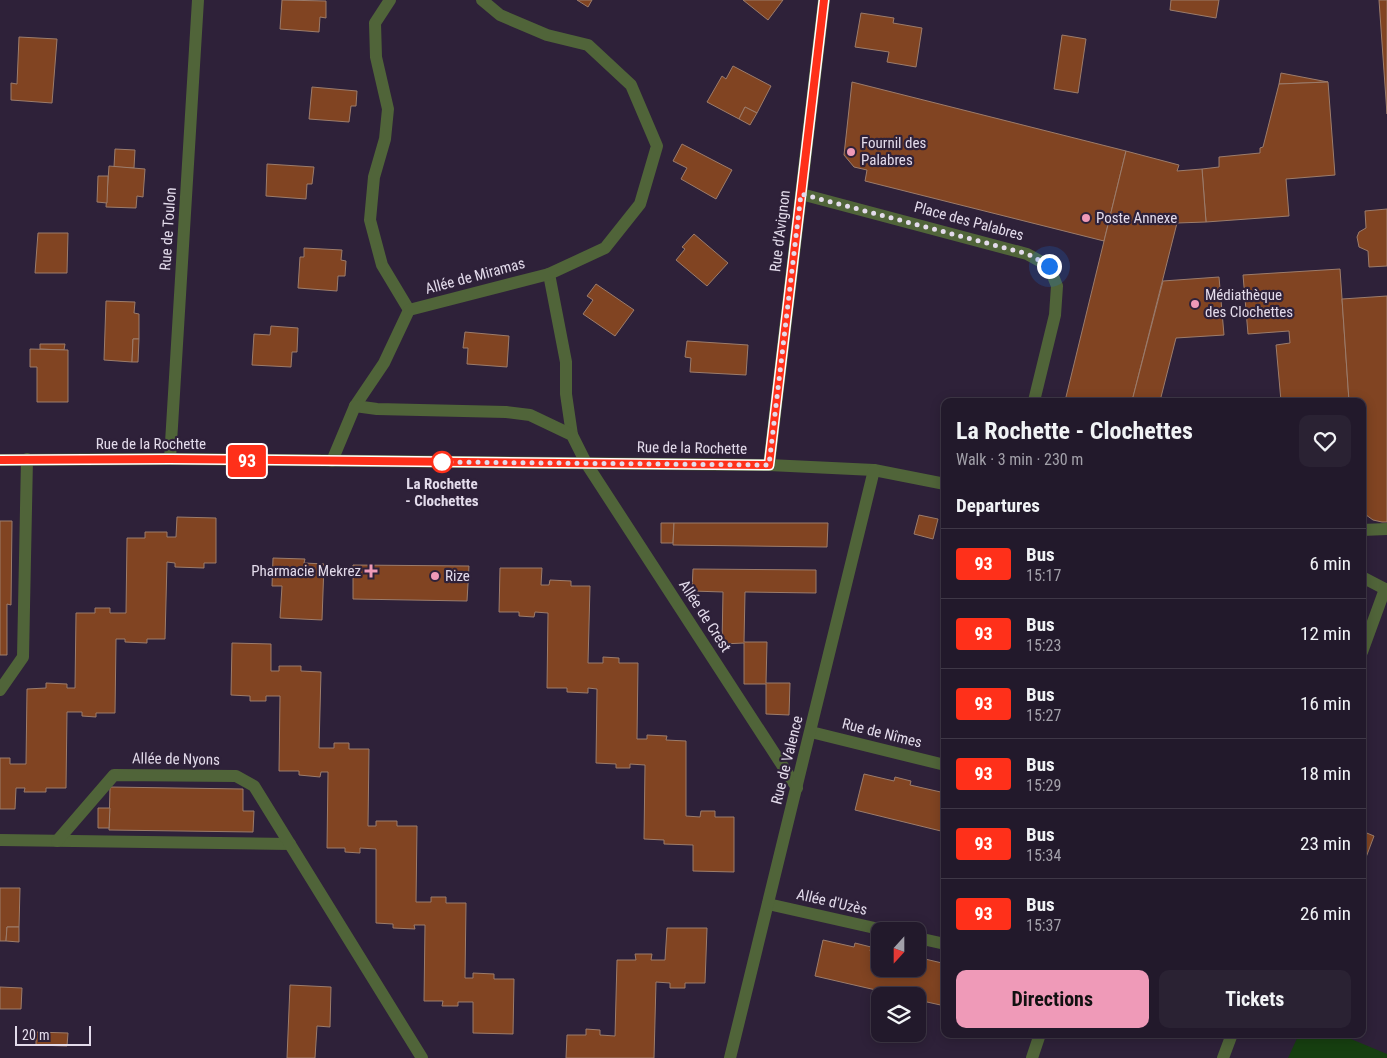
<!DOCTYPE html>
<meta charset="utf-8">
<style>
body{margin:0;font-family:"Roboto Condensed",sans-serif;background:#2a2233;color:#f1f3f6;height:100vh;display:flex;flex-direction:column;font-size:19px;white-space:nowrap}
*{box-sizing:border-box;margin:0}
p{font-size:16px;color:#a2a0a9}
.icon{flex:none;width:28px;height:28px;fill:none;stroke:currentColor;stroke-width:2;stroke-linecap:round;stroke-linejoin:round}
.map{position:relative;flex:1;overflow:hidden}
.panel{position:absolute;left:941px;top:398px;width:425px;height:640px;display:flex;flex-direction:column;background:#22192b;border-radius:10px;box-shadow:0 2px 12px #0003,0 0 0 1px #3f3847}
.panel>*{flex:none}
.badge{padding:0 10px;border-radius:4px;font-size:18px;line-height:32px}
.needle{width:32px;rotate:201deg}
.controls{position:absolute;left:871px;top:922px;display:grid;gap:10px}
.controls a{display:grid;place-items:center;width:55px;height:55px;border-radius:10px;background:#22192b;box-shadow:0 2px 12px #0003,0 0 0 1px #3f3847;font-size:25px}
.scale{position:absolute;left:15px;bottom:12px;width:76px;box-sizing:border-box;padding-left:5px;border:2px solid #e3dbeb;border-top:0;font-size:14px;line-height:18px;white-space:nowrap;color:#e3dbeb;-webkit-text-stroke:4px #2e2139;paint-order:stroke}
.you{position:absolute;width:25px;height:25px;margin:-12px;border:4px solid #fff;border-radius:50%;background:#1a73e8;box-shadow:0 0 0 8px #1a73e833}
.map>.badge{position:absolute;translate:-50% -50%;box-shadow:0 0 0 2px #fff}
h2{padding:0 15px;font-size:19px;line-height:45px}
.round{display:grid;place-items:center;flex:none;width:52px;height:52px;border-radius:10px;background:#2a2233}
.head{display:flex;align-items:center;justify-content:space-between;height:85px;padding:0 15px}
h1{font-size:24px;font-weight:700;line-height:38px}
.cta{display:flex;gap:10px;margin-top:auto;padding:10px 15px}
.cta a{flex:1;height:58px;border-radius:10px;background:#ef9ab8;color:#111;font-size:20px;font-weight:700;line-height:58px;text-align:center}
.cta a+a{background:#2a2233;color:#f1f3f6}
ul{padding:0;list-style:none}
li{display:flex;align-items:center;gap:15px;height:70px;padding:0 15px;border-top:1px solid #3f3847}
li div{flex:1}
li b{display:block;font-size:19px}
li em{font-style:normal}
li .badge{min-width:55px;font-weight:700;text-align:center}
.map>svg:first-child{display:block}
</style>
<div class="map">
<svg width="1387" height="1058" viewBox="0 0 1387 1058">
<rect width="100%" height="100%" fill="#2e2139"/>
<!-- green -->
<path fill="#163f10" d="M 1299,1034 L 1339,1034 L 1387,1054 L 1387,1058 L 1288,1058 Z"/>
<!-- building -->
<g fill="#814422" stroke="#9c7c6b">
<path d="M 282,0 L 326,1 L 326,18 L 320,17 L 319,32 L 280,29 Z"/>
<path d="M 577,0 L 592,0 L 588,7 Z"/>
<path d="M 743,0 L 783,0 L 768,20 Z"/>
<path d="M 1171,0 L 1219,0 L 1216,18 L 1170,10 Z"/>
<path d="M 1379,0 L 1387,0 L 1387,114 Z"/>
<path d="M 861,13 L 894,18 L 893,23 L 922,28 L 916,67 L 887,62 L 889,52 L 855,47 Z"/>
<path d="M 1062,35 L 1086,39 L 1078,93 L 1054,89 Z"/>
<path d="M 19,37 L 57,39 L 52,103 L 11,100 L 11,83 L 17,84 Z"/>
<path d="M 733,66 L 771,86 L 757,113 L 745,107 L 739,119 L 707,102 L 722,76 L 726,79 Z"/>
<path d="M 1281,73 L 1328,82 L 1279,84 Z"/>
<path d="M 852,82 L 1126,151 L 1104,241 L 865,181 L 867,170 L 854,167 L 844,155 Z"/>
<path d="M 1328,82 L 1335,175 L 1286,179 L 1289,216 L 1206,222 L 1202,169 L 1219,167 L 1219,157 L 1260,153 L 1260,148 L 1263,147 L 1279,84 Z"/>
<path d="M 312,87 L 357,91 L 356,106 L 351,106 L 349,122 L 309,119 Z"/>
<path d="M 745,107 L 757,113 L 750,125 L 739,119 Z"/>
<path d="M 682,144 L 732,170 L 716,199 L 681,179 L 687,168 L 673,161 Z"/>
<path d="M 115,149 L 135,150 L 134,168 L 114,167 Z"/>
<path d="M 1126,151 L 1179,165 L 1177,171 L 1202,169 L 1206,222 L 1177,223 L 1132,401 L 1065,401 Z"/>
<path d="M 267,164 L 314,167 L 312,184 L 307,184 L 306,199 L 266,196 Z"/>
<path d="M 109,166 L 145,169 L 143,197 L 137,196 L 136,208 L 106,207 Z"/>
<path d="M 98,176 L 108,176 L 107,203 L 97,202 Z"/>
<path d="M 1387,209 L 1387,266 L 1369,267 L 1368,251 L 1359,247 L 1357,237 L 1359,232 L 1366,228 L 1365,211 Z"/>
<path d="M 38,233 L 68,233 L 67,273 L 35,273 Z"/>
<path d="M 694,234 L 728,263 L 707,286 L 676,260 L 685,249 L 682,247 Z"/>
<path d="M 304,248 L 342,250 L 341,260 L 346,261 L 345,276 L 338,276 L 337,291 L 298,288 L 300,257 L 304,257 Z"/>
<path d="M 1340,269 L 1349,401 L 1281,401 L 1276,345 L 1290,343 L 1289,331 L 1248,334 L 1243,275 Z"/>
<path d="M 1219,277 L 1224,335 L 1176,338 L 1160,401 L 1132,401 L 1163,281 Z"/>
<path d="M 596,284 L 634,310 L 615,336 L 583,314 L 593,300 L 587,296 Z"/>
<path d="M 1387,296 L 1387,522 L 1382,522 L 1373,520 L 1362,512 L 1362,401 L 1349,401 L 1342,299 Z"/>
<path d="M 106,301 L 135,302 L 134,313 L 139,314 L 139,339 L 133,339 L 132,362 L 104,360 Z"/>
<path d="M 271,326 L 298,328 L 297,352 L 292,352 L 291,367 L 252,365 L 254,334 L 270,335 Z"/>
<path d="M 465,332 L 509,336 L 507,367 L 467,364 L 468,348 L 463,348 Z"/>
<path d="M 133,339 L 139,339 L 138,362 L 132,362 Z"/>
<path d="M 687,341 L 748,345 L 746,375 L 690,372 L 691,358 L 685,357 Z"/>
<path d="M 40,344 L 65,344 L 64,350 L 40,349 Z"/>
<path d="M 30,349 L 68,350 L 68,402 L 37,402 L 37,367 L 30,367 Z"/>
<path d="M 919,515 L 938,519 L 933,539 L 914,534 Z"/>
<path d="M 177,517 L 216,518 L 216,563 L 204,563 L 204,568 L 175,567 L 175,563 L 167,562 L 165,639 L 147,639 L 147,643 L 125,642 L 125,639 L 116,639 L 115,713 L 96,713 L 96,717 L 82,716 L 82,712 L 67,712 L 66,788 L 46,788 L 46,792 L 24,792 L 25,788 L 16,788 L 15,809 L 0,809 L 0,758 L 10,758 L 10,764 L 26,764 L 27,689 L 46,688 L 46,683 L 67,684 L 67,688 L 75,688 L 76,613 L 95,613 L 95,608 L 110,608 L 110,613 L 126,613 L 127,538 L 145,538 L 145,532 L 167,532 L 167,537 L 176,537 Z"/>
<path d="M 0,521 L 12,521 L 11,605 L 7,604 L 7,655 L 0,655 Z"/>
<path d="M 661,523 L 674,523 L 673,543 L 661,543 Z"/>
<path d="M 674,523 L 828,523 L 827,547 L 673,545 Z"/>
<path d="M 273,558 L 305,559 L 304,563 L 324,564 L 322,620 L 280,618 L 282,586 L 272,586 Z"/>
<path d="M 353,565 L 469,566 L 467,601 L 353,599 Z"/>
<path d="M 500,568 L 542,568 L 541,585 L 549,585 L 550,580 L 571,581 L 571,586 L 590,586 L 588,663 L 603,663 L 603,657 L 619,658 L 619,663 L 638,663 L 637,739 L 647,739 L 647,735 L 667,736 L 666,740 L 686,741 L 686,816 L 700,817 L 701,811 L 715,811 L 715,817 L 734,817 L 734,872 L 693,871 L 693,845 L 664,844 L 664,840 L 644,839 L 645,765 L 630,764 L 630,768 L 616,768 L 616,764 L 596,763 L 597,689 L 588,688 L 588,693 L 567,692 L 567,688 L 547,688 L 548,613 L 535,612 L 534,617 L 519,616 L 519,612 L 499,612 Z"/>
<path d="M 693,569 L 816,570 L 816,593 L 745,592 L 744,642 L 767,642 L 766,683 L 790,683 L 789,715 L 766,714 L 766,684 L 744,684 L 744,643 L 722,644 L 723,592 L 692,591 Z"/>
<path d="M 232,643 L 271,644 L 271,671 L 279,671 L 279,666 L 301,666 L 301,671 L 321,672 L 319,748 L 334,748 L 334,743 L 349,743 L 349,749 L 369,749 L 368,826 L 376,826 L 376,821 L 397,821 L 397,826 L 417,826 L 416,902 L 431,902 L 431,897 L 446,897 L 446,903 L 466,903 L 465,978 L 473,978 L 473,973 L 494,974 L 494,979 L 514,979 L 513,1034 L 473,1033 L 473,1002 L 458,1002 L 458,1006 L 442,1006 L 443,1001 L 424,1001 L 425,925 L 414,925 L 415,929 L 393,928 L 393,924 L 376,923 L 376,849 L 360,848 L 360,853 L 345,852 L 345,848 L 327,848 L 328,772 L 321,772 L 320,777 L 299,775 L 299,771 L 279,771 L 280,696 L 266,696 L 266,701 L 250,701 L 250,696 L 231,695 Z"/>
<path d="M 864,774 L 894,781 L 895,777 L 911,781 L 910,785 L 945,793 L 945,832 L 855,810 Z"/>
<path d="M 110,787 L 243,789 L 243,811 L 254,811 L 253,832 L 109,830 Z"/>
<path d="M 98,808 L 110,808 L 109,828 L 98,828 Z"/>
<path d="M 1362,831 L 1374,836 L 1362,868 Z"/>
<path d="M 0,888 L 20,888 L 19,927 L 7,927 L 6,941 L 0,941 Z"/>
<path d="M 7,927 L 19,927 L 19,942 L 6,941 Z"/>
<path d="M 667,928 L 707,928 L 705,983 L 685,983 L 685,988 L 670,988 L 670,983 L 656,982 L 654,1058 L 566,1058 L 567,1035 L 586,1035 L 586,1029 L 600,1030 L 600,1035 L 615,1036 L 617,960 L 636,960 L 635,954 L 652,954 L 651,960 L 665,960 Z"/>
<path d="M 823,940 L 854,947 L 855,943 L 871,947 L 870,951 L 880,953 L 880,969 L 918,969 L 918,962 L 924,963 L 925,959 L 942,963 L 941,968 L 945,969 L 945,1006 L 918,1000 L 918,996 L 902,996 L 815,976 Z"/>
<path d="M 290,985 L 331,987 L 330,1027 L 317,1026 L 315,1058 L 287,1058 Z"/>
<path d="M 0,987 L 22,988 L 21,1009 L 0,1009 Z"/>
<path d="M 36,1032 L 68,1033 L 67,1046 L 36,1045 Z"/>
</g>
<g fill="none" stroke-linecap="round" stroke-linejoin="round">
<!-- minor -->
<g stroke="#506439" stroke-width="12">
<path d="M 390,0 L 375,23 L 376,57 L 388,109 L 385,139 L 374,177 L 370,220 L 382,265 L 409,310"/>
<path d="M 801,194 L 1027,254 L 1049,266 L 1057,286 L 1055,315 L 1034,401"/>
<path d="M 549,274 L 566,362 L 566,394 L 572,435"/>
<path d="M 355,406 L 384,363 L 409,310 L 549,274 L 605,248 L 640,204 L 657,146 L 631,85 L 588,45 L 547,35 L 500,15 L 482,0"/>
<path d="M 170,459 L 198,0"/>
<path d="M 0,460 L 170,459 L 769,465 L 874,470 L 945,484"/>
<path d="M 332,461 L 355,406 L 377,409 L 506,412 L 530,415 L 572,435 L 586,463 L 797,788"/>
<path d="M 769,465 L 824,0"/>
<path d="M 1362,530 L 1387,529"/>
<path d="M 1362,577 L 1385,589"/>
<path d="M 1362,652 L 1385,589"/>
<path d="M 0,690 L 23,657 L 27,459"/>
<path d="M 811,732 L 945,765"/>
<path d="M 0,840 L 290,844"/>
<path d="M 57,841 L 114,775 L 236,776 L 254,786 L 422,1058"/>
<path d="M 768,904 L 888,931"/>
<path d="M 918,938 L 945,944"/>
<path d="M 730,1058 L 874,470"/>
<path d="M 1032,1058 L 1040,1034"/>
<path d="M 1223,1058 L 1232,1034"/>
</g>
</g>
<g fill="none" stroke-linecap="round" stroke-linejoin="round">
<!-- line casing -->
<g stroke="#fff" stroke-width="11">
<path id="line" d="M 0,460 L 170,459 L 769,465 L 824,0"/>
</g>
<!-- line -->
<use href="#line" stroke="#ff301a" stroke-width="8"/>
<!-- walk -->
<path stroke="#e3dbeb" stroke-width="5" stroke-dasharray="0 9" d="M 442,462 L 769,465 L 801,194 L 1028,254 L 1049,266"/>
</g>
<!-- markers -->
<g fill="#ef9ab8" stroke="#2e2139" stroke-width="2">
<circle cx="851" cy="152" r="5"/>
<circle cx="1086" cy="218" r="5"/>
<circle cx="1195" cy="304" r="5"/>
<path d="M368.5 563.5h5v5h5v5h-5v5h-5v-5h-5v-5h5z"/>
<circle cx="435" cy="576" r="5"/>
</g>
<circle fill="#fff" stroke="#ff301a" stroke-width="2.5" cx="442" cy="462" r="10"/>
<g text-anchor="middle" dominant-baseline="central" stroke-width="4.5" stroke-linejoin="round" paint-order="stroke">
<!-- poi labels -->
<g font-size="15" fill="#e3dbeb" stroke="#2e2139" text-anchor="start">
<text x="861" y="143">Fournil des<tspan x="861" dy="17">Palabres</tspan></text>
<text x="1096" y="218">Poste Annexe</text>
<text x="1205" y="295">Médiathèque<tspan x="1205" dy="17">des Clochettes</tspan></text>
<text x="361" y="571" text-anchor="end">Pharmacie Mekrez</text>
<text x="445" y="576">Rize</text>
</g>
<!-- street labels -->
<g font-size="15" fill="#e3dbeb" stroke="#2e2139">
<text transform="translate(969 221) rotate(15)">Place des Palabres</text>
<text transform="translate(168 229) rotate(-86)">Rue de Toulon</text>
<text transform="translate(780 231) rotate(-83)">Rue d'Avignon</text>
<text transform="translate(475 276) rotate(-15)">Allée de Miramas</text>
<text x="151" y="444">Rue de la Rochette</text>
<text transform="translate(692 448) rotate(1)">Rue de la Rochette</text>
<text transform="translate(705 616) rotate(57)">Allée de Crest</text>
<text transform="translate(882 733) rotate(14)">Rue de Nîmes</text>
<text transform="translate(176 759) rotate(1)">Allée de Nyons</text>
<text transform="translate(787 760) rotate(-76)">Rue de Valence</text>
<text transform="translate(832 902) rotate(13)">Allée d'Uzès</text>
</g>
<!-- stop labels -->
<g font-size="15" font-weight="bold" fill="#e3dbeb" stroke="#2e2139">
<text x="442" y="484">La Rochette<tspan x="442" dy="17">- Clochettes</tspan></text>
</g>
</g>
</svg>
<div class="controls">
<a><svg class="needle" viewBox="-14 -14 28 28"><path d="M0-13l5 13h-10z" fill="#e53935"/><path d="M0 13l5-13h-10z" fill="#a2a0a9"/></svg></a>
<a><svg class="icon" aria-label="layers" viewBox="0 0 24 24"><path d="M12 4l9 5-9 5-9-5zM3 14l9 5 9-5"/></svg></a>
</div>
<div class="scale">20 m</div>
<div class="you" style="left:1049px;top:266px"></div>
<b class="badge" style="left:247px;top:461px;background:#ff301a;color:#fff">93</b>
<section class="panel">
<div class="head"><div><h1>La Rochette - Clochettes</h1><p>Walk · 3 min · 230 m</p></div><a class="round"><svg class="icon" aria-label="heart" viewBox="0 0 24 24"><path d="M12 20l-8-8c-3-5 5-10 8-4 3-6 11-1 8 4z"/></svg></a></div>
<h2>Departures</h2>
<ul>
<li><span class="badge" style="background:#ff301a;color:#fff">93</span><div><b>Bus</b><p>15:17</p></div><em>6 min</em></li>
<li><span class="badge" style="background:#ff301a;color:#fff">93</span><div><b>Bus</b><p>15:23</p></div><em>12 min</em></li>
<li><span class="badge" style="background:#ff301a;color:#fff">93</span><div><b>Bus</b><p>15:27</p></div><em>16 min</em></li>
<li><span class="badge" style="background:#ff301a;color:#fff">93</span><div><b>Bus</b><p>15:29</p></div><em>18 min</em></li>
<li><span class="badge" style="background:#ff301a;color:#fff">93</span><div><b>Bus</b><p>15:34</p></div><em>23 min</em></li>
<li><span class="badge" style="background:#ff301a;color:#fff">93</span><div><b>Bus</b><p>15:37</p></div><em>26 min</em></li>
</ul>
<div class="cta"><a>Directions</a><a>Tickets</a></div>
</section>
</div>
